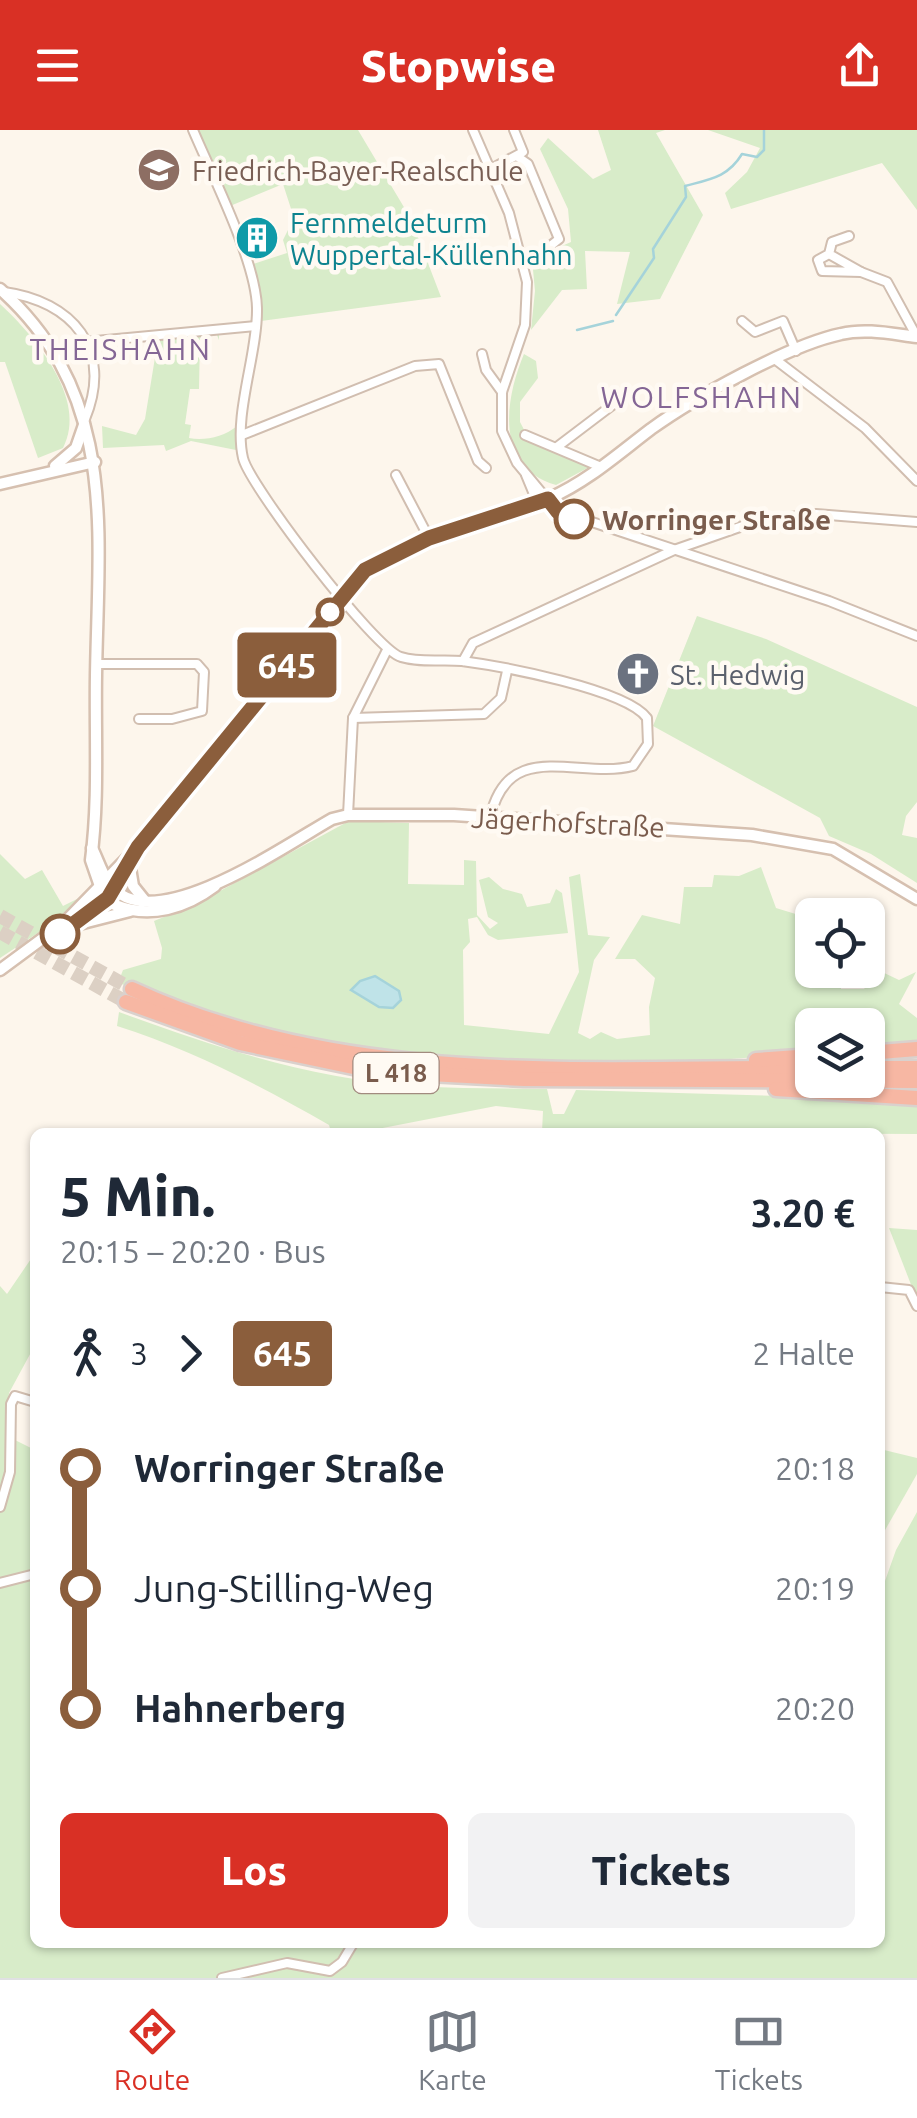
<!DOCTYPE html>
<html lang="de">
<meta charset="utf-8">
<style>
body{margin:0;font-family:Ubuntu,sans-serif;background:#f2f2f3;color:#1f2937;height:100vh;display:flex;flex-direction:column;font-size:38px;white-space:nowrap}
*{box-sizing:border-box;margin:0}
p{font-size:32px;color:#747a83}
.icon{flex:none;width:55px;height:55px;fill:none;stroke:currentColor;stroke-width:2;stroke-linecap:round;stroke-linejoin:round}
.map{position:relative;flex:1;overflow:hidden}
.sheet{position:absolute;left:30px;top:998px;width:855px;height:820px;display:flex;flex-direction:column;background:#fff;border-radius:15px;box-shadow:0 2px 8px #0004}
.sheet>*{flex:none}
.badge{padding:0 20px;border-radius:8px;font-size:35px;line-height:65px}
.controls{position:absolute;left:795px;top:768px;display:grid;gap:20px}
.controls a{display:grid;place-items:center;width:90px;height:90px;border-radius:15px;background:#fff;box-shadow:0 2px 8px #0004;font-size:50px}
.map>.badge{position:absolute;translate:-50% -50%;box-shadow:0 0 0 5px #fff}
.legs{display:flex;align-items:center;gap:15px;height:110px;padding:0 30px;font-size:32px}
.legs p{margin-inline-start:auto}
.overview{display:flex;align-items:center;justify-content:space-between;height:170px;padding:0 30px}
h1{font-size:55px;font-weight:800;line-height:75px}
.action{display:flex;gap:20px;margin-top:auto;padding:20px 30px}
.action a{flex:1;height:115px;border-radius:15px;background:#d93025;color:#fff;font-size:40px;font-weight:800;line-height:115px;text-align:center}
.action a+a{background:#f2f2f3;color:#1f2937}
ul{padding:0 30px;list-style:none}
li{display:flex;align-items:center;gap:35px;height:120px;font-size:38px}
li i{display:grid;place-items:center;width:15px;height:100%;margin:0 12px;background:currentColor}
li i::after{content:'';width:25px;height:25px;margin:-12px;border:8px solid;border-radius:50%;background:#fff}
li p{margin-inline-start:auto}
li:first-child i{background:linear-gradient(#0000 50%,currentColor 0)}
li:last-child i{background:linear-gradient(currentColor 50%,#0000 0)}
header{display:flex;justify-content:space-between;align-items:center;height:130px;padding:0 30px;background:#d93025;color:#fff;font-size:45px;font-weight:800}
.dock{display:flex;justify-content:space-around;align-items:center;height:140px;border-top:2px solid #e0e1e3;background:#fff;font-size:28px;color:#747a83}
.dock a{display:grid;justify-items:center;gap:5px}
.dock .selected{color:#d93025}
.map>svg:first-child{display:block}
</style>
<header><svg class="icon" aria-label="menu" viewBox="0 0 24 24"><path d="M4 6h16M4 12h16M4 18h16"/></svg>Stopwise<svg class="icon" aria-label="share" viewBox="0 0 24 24"><path d="M12 15V3M7 8l5-5 5 5M5 13v7h14v-7"/></svg></header>
<div class="map">
<svg width="917" height="1848" viewBox="0 0 917 1848">
<rect width="100%" height="100%" fill="#fdf6ec"/>
<!-- green -->
<g fill="#d8ecc9">
<path d="M 198,0 L 358,0 L 411,89 L 441,167 L 261,191 L 250,135 L 287,123 L 283,110 L 294,88 L 283,54 L 230,76 Z"/>
<path d="M 598,0 L 665,0 L 656,3 L 703,85 L 660,169 L 617,174 L 630,122 L 585,121 L 587,159 L 562,160 L 531,200 L 535,161 L 532,129 L 571,112 L 568,79 L 540,19 L 548,8 L 593,49 L 611,40 Z"/>
<path d="M 708,0 L 917,0 L 917,80 L 882,33 L 731,79 L 725,63 L 747,42 L 760,18 Z"/>
<path d="M 0,174 C 34,205 89,270 63,318 L 38,328 L 5,232 L 0,232 Z"/>
<path d="M 219,204 L 219,210 L 217,205 L 200,208 L 199,259 L 190,259 L 185,294 L 191,295 L 189,308 C 204,311 224,307 237,296 L 236,320 L 191,311 L 166,321 L 164,315 L 103,318 L 102,296 L 136,305 L 145,289 L 158,209 Z"/>
<path d="M 524,224 L 536,231 L 538,248 L 520,272 L 520,292 L 530,311 L 593,335 L 556,355 C 494,337 505,269 524,224 Z"/>
<path d="M 697,486 L 766,509 L 917,577 L 917,672 L 906,686 L 902,705 L 917,708 L 917,753 L 871,724 L 829,706 L 820,688 L 653,596 Z"/>
<path d="M 349,691 L 409,693 L 408,754 L 464,755 L 464,730 L 476,731 L 477,785 L 490,799 L 498,793 L 488,787 L 479,750 L 489,747 L 503,759 L 522,764 L 527,777 L 550,773 L 556,759 L 562,763 L 568,803 L 498,810 L 488,805 L 477,787 L 468,789 L 470,812 L 463,820 L 464,895 L 549,904 L 579,842 L 569,747 L 580,744 L 588,805 L 610,807 L 594,830 L 578,903 L 590,909 L 601,902 L 617,909 L 650,905 L 649,877 L 655,848 L 635,829 L 615,829 L 642,785 L 680,794 L 684,757 L 712,757 L 714,745 L 739,746 L 761,737 L 776,778 L 812,789 L 812,840 L 841,840 L 841,859 L 864,859 L 880,841 L 899,850 L 916,842 L 899,874 L 917,888 L 917,912 L 868,916 L 868,895 L 812,895 L 812,922 C 652,938 451,946 294,907 C 235,893 177,871 118,853 L 123,840 L 161,829 L 162,818 L 154,791 L 194,775 Z"/>
<path d="M 0,724 L 25,749 L 42,740 L 63,776 L 79,768 L 59,789 L 0,828 Z"/>
<path d="M 119,882 C 214,917 315,950 417,956 C 460,959 504,958 547,959 L 553,984 L 564,984 L 576,960 L 817,967 L 917,975 L 917,1004 L 542,1002 L 543,981 L 496,976 L 362,1002 L 331,1002 L 329,995 C 260,956 193,920 117,896 Z"/>
<path d="M 889,1098 L 917,1100 L 917,1170 Z"/>
<path d="M 35,1123 L 35,1215 L 9,1263 L 5,1305 L 35,1320 L 35,1812 L 880,1812 L 880,1465 L 896,1420 L 917,1382 L 917,1848 L 0,1848 L 0,1156 L 7,1164 Z"/>
<path d="M 880,1319 L 917,1328 L 917,1344 L 880,1409 Z"/>
</g>
<!-- water -->
<path fill="#bfe3e8" stroke="#a5d3da" stroke-width="2.5" d="M 375,846 L 399,861 L 401,870 L 393,878 L 379,877 L 351,860 L 360,851 Z"/>
<g fill="none" stroke-linecap="round" stroke-linejoin="round">
<!-- stream -->
<g stroke="#a5d3da" stroke-width="2.5">
<path d="M 616,185 L 654,128 L 653,119 L 686,67 L 685,56 C 711,49 728,47 742,24 L 757,27 L 764,20 L 764,0"/>
<path d="M 577,200 L 613,191"/>
</g>
<!-- highway-tunnel -->
<g stroke="#dcd0c4" stroke-width="14" stroke-dasharray="14 7" stroke-linecap="butt">
<path d="M 0,786 L 132,859"/>
<path d="M 0,802 L 126,872"/>
</g>
<!-- street casing -->
<g stroke="#d1beb0" stroke-width="12">
<g id="street">
<path d="M 193,0 C 212,45 256,131 257,178 C 258,223 233,285 243,328 C 249,355 375,520 401,527 C 420,533 442,529 462,531 C 500,536 626,559 647,588 L 648,614 L 633,636 C 579,650 508,606 490,688"/>
<path d="M 473,0 L 509,83 L 527,152 L 525,195 L 502,262 L 502,301 L 517,333 L 556,380 L 829,471 L 917,506"/>
<path d="M 518,27 L 528,34 L 559,109 L 549,117"/>
<path d="M 491,39 L 523,22 L 514,0"/>
<path d="M 829,124 L 818,130 L 822,141 L 861,142 L 829,124 L 832,112 L 849,106"/>
<path d="M 861,142 L 887,152 L 917,207"/>
<path d="M 4,162 C 72,171 114,219 85,289"/>
<path d="M 742,191 L 755,202 L 783,191 L 796,221"/>
<path d="M 85,212 L 256,196"/>
<path d="M 482,224 L 486,240 L 502,262"/>
<path d="M 776,230 L 865,298 L 917,351"/>
<path d="M 242,305 L 415,236 L 439,234 L 478,331 L 486,338"/>
<path d="M 525,305 L 601,337"/>
<path d="M 557,317 L 619,270"/>
<path d="M 396,345 L 429,408"/>
<path d="M 526,345 L 538,374"/>
<path d="M 463,531 L 473,513 L 674,420 L 757,391 L 816,384 L 917,392"/>
<path d="M 96,534 L 197,534 L 204,542 L 202,581 L 172,589 L 139,589"/>
<path d="M 353,588 L 484,584 L 501,568 L 507,541"/>
<path d="M 348,685 L 353,588 L 387,520"/>
<path d="M 880,1157 L 909,1160 L 917,1176"/>
<path d="M 0,1377 L 10,1342 L 11,1274 L 15,1266 L 35,1272"/>
<path d="M 0,1453 L 35,1444"/>
<path d="M 222,1848 L 287,1833 L 330,1841 L 342,1832 L 354,1812"/>
</g>
</g>
<!-- secondary casing -->
<g stroke="#d6c0b0" stroke-width="15">
<g id="secondary">
<path d="M 0,159 C 119,265 98,402 96,546 C 95,607 99,670 91,730 L 100,756 L 115,775 C 150,789 186,778 215,756"/>
<path d="M 55,336 L 76,318 L 84,295"/>
<path d="M 0,354 L 95,332"/>
<path d="M 92,718 C 100,734 104,753 120,764 C 169,797 286,715 332,689 L 348,685 L 454,685 L 752,705 L 833,719 L 917,769"/>
<path d="M 130,738 L 133,756 L 145,771"/>
<path d="M 83,793 L 130,781"/>
<path d="M 52,809 L 108,768 L 136,723"/>
<path d="M 0,840 L 65,792 L 138,717 L 355,450 C 408,399 486,397 550,368 C 588,351 618,324 651,299 C 694,268 789,215 841,204 C 866,198 892,204 917,207"/>
</g>
</g>
<!-- highway casing -->
<g stroke="#dad1cd" stroke-width="19">
<g id="highway">
<path d="M 132,859 C 345,958 584,937 812,938"/>
<path d="M 126,872 L 240,913 L 372,941 L 524,949 L 917,951"/>
<path d="M 868,923 L 917,919"/>
<path d="M 756,930 L 812,926"/>
<path d="M 868,938 L 917,938"/>
<path d="M 776,959 L 917,968"/>
</g>
</g>
<!-- street -->
<use href="#street" stroke="#fff" stroke-width="8"/>
<!-- secondary -->
<use href="#secondary" stroke="#fff" stroke-width="10"/>
<!-- highway -->
<use href="#highway" stroke="#f7b7a3" stroke-width="14"/>
</g>
<g fill="none" stroke-linecap="round" stroke-linejoin="round">
<!-- line-1 casing -->
<g stroke="#fff" stroke-width="22">
<path id="line-1" d="M 60,804 L 108,768 L 138,717 L 365,440 L 429,408 L 548,369 L 558,382 L 574,389"/>
</g>
<!-- line-1 -->
<use href="#line-1" stroke="#8b5e3c" stroke-width="15"/>
</g>
<!-- icons -->
<defs>
<g id="school-disc" transform="scale(2.25)"><circle r="9.5" fill="#8d6e63" stroke="#fffaf3"/><path d="M0-5L7-2L0 1L-7-2ZM-4 1L0 2.5L4 1V4Q0 6-4 4Z" fill="#fff"/></g>
<g id="building-disc" transform="scale(2.25)"><circle r="9.5" fill="#0f9aa8" stroke="#fffaf3"/><path d="M-4-6H4V6H1V3H-1V6H-4ZM-2.5-4.3h1.7v1.8h-1.7ZM.8-4.3h1.7v1.8H.8ZM-2.5-1h1.7V.8h-1.7ZM.8-1h1.7V.8H.8Z" fill="#fff"/></g>
<g id="church-disc" transform="scale(2.25)"><circle r="9.5" fill="#6b7280" stroke="#fffaf3"/><path d="M-1.2-6h2.4v3.5h3.3v2.4h-3.3V6h-2.4V-.1h-3.3v-2.4h3.3Z" fill="#fff"/></g>
</defs>
<g fill-rule="evenodd">
<use href="#school-disc" x="159" y="40"/>
<use href="#building-disc" x="257" y="108"/>
<use href="#church-disc" x="638" y="544"/>
</g>
<!-- markers -->
<g fill="#fff" stroke="#8b5e3c" stroke-width="5">
<circle cx="574" cy="389" r="18"/>
<circle cx="330" cy="482" r="12"/>
<circle cx="60" cy="804" r="18"/>
</g>
<g text-anchor="middle" dominant-baseline="central" stroke-width="9" stroke-linejoin="round" paint-order="stroke">
<!-- shield labels -->
<rect fill="#fffaf3" stroke="#a28b7f" stroke-width="2.5" x="353.5" y="923" width="85" height="40" rx="8"/>
<g font-size="25" font-weight="bold" fill="#7a5c4d">
<text x="396" y="943">L 418</text>
</g>
<!-- education labels -->
<g font-size="28" fill="#785e54" stroke="#fffaf3" text-anchor="start">
<text x="192" y="40">Friedrich-Bayer-Realschule</text>
</g>
<!-- culture labels -->
<g font-size="28" fill="#0d838f" stroke="#fffaf3" text-anchor="start">
<text x="290" y="92">Fernmeldeturm<tspan x="290" dy="32">Wuppertal-Küllenhahn</tspan></text>
</g>
<!-- stop labels -->
<g font-size="28" font-weight="bold" fill="#7a5c4d" stroke="#fffaf3" text-anchor="start">
<text x="602" y="389">Worringer Straße</text>
</g>
<!-- worship labels -->
<g font-size="28" fill="#5b616d" stroke="#fffaf3" text-anchor="start">
<text x="670" y="544">St. Hedwig</text>
</g>
<!-- street labels -->
<g font-size="28" fill="#7a5c4d" stroke="#fffaf3">
<text transform="translate(568 692) rotate(3)">Jägerhofstraße</text>
</g>
<!-- neighbourhood labels -->
<g font-size="30" letter-spacing="2.5" fill="#846695" stroke="#fffaf3">
<text x="121" y="219">THEISHAHN</text>
<text x="702" y="267">WOLFSHAHN</text>
</g>
</g>
</svg>
<div class="controls">
<a><svg class="icon" aria-label="locate" viewBox="0 0 24 24"><circle cx="12" cy="12" r="6"/><path d="M12 2v4M12 18v4M2 12h4M18 12h4"/></svg></a>
<a><svg class="icon" aria-label="layers" viewBox="0 0 24 24"><path d="M12 4l9 5-9 5-9-5zM3 14l9 5 9-5"/></svg></a>
</div>
<b class="badge" style="left:287px;top:535px;background:#8b5e3c;color:#fff">645</b>
<section class="sheet">
<div class="overview"><div><h1>5 Min.</h1><p>20:15 – 20:20 · Bus</p></div><b>3.20 €</b></div>
<div class="legs"><svg class="icon" aria-label="walk" viewBox="0 0 24 24"><circle cx="13" cy="4" r="2"/><path d="M13 8l-2 6 4 7M11 14l-3 7M7 12l3-4h3l4 4"/></svg>3<svg class="icon" aria-label="forward" viewBox="0 0 24 24"><path d="M9 5l7 7-7 7"/></svg><b class="badge" style="background:#8b5e3c;color:#fff">645</b><p>2 Halte</p></div>
<ul>
<li><i style="color:#8b5e3c"></i><b>Worringer Straße</b><p>20:18</p></li>
<li><i style="color:#8b5e3c"></i><span>Jung-Stilling-Weg</span><p>20:19</p></li>
<li><i style="color:#8b5e3c"></i><b>Hahnerberg</b><p>20:20</p></li>
</ul>
<div class="action"><a>Los</a><a>Tickets</a></div>
</section>
</div>
<nav class="dock">
<a class="selected"><svg class="icon" aria-label="directions" viewBox="0 0 24 24"><path d="M12 3l9 9-9 9-9-9zM9 14v-3h6M13 9l2 2-2 2"/></svg>Route</a>
<a><svg class="icon" aria-label="map" viewBox="0 0 24 24"><path d="M3 6l6-2 6 2 6-2v14l-6 2-6-2-6 2zM9 4v14M15 6v14"/></svg>Karte</a>
<a><svg class="icon" aria-label="tickets" viewBox="0 0 24 24"><path d="M3 7h18v10H3zM15 7v10"/></svg>Tickets</a>
</nav>
